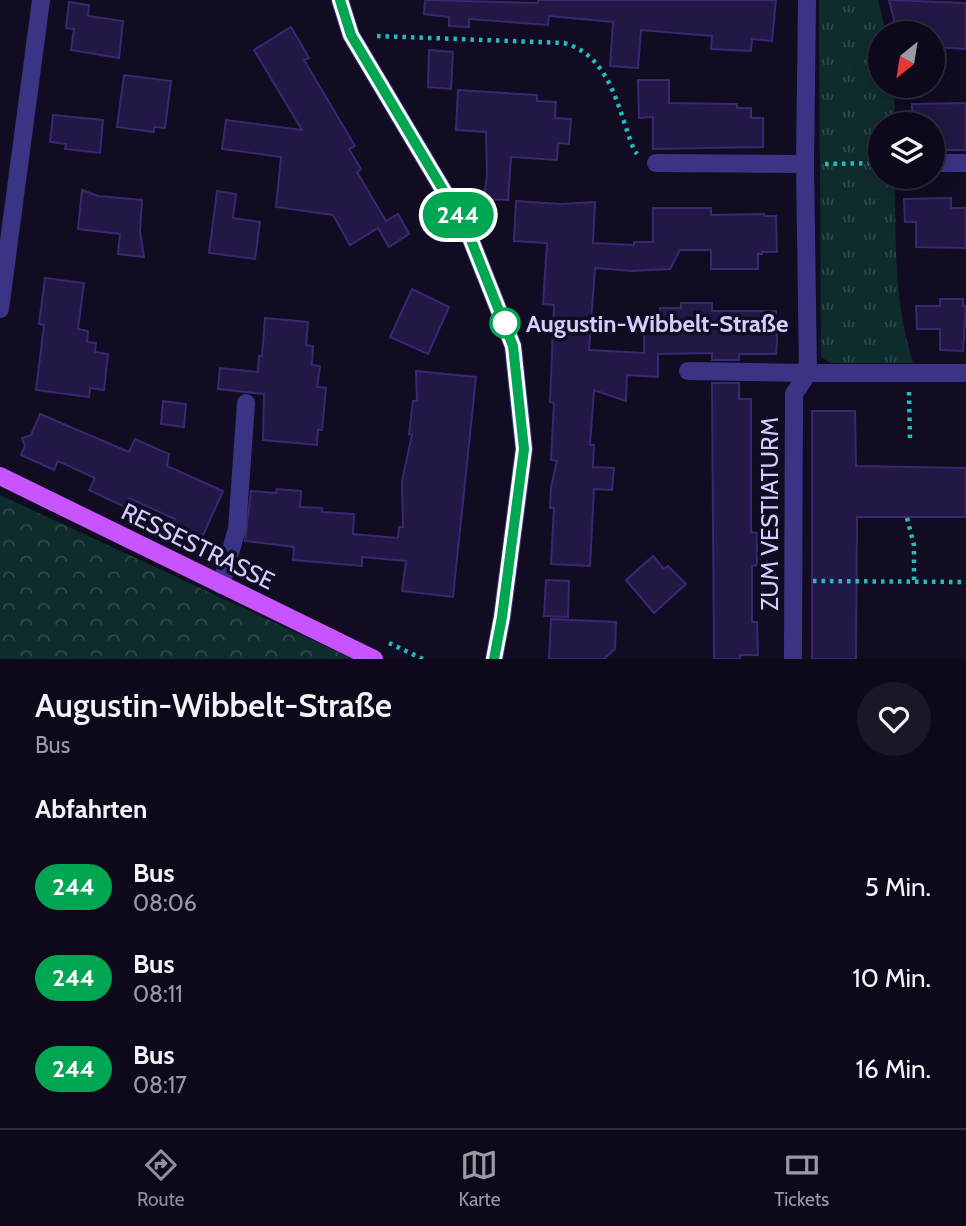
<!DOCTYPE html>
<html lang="de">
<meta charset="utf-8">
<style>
body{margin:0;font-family:Cabin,sans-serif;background:#1b1727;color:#f1f3f6;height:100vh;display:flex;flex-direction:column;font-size:26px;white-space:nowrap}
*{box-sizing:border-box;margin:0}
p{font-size:23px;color:#9a9aa2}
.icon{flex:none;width:38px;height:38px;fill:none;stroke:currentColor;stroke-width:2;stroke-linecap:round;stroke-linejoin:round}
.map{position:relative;height:659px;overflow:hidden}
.panel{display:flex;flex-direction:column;background:#0d091a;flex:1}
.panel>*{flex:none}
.badge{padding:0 14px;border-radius:23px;font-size:24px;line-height:46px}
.needle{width:46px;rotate:210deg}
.buttons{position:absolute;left:868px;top:21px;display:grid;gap:14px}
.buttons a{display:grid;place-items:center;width:77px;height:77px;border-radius:50%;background:#0d091a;box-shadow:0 4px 18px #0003,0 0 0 2px #2d2a39;font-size:35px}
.map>.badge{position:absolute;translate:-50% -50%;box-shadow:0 0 0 4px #fff}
h2{padding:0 35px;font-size:26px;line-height:63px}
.round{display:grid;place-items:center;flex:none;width:74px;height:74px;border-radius:37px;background:#1b1727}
.head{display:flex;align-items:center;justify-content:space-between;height:119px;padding:0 35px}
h1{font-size:33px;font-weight:600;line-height:52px}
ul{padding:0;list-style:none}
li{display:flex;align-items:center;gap:21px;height:91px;padding:0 35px}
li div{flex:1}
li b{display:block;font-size:26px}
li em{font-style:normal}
li .badge{min-width:77px;font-weight:700;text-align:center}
.dock{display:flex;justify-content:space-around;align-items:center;height:98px;border-top:2px solid #2d2a39;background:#0d091a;font-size:19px;color:#9a9aa2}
.dock a{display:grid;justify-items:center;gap:4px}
.dock .active{color:#8c9099}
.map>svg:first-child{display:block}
</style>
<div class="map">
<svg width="966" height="659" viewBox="0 0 966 659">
<defs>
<pattern id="grass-tufts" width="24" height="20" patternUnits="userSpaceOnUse" patternTransform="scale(1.75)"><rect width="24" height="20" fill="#0f2c2d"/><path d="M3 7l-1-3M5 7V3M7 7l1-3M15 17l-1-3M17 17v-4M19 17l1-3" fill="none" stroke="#31494c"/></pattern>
<pattern id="forest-crowns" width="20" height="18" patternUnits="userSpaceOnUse" patternTransform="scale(1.75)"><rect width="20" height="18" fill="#0f2c2d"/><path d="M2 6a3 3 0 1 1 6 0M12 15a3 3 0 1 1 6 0" fill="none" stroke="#31494c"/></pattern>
</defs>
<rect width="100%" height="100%" fill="#110c22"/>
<!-- grass -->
<path fill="url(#grass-tufts)" d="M 819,0 L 878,0 L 886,33 L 880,33 L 880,86 L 894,86 L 895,124 L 880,124 L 880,177 L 895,177 C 896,244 893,298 913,363 L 831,363 L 821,357 Z"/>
<!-- forest -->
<path fill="url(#forest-crowns)" d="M 0,495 L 353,659 L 0,659 Z"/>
<!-- building -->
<g fill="#221745" stroke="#3a2772" stroke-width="2">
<path d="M 425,0 L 538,3 L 538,0 L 776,0 L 772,41 L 752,39 L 751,51 L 711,49 L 712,36 L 641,30 L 638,68 L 610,66 L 613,22 L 549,16 L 548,25 L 469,19 L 469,27 L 449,26 L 449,17 L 424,14 Z"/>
<path d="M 889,0 L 966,3 L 966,49 L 933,47 L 933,33 L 894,33 L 894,20 Z"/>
<path d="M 69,2 L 89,5 L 88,16 L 123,21 L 119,58 L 71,50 L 74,29 L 66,28 Z"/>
<path d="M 291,27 L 309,58 L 304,60 L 355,146 L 349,149 L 361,169 L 357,172 L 386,221 L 398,214 L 409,234 L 389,247 L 378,228 L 350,245 L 333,215 L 276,207 L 281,157 L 222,149 L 226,120 L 302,130 L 254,50 Z"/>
<path d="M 429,50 L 453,52 L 451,89 L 428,87 Z"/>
<path d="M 124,75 L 171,81 L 165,128 L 154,127 L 154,132 L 117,127 Z"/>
<path d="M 638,80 L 669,80 L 669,103 L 737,104 L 737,108 L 751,108 L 751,118 L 763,118 L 763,147 L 653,149 L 653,117 L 639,118 Z"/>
<path d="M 458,90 L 537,95 L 537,101 L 556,102 L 555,118 L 571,119 L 569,144 L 558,143 L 557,160 L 511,157 L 508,200 L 484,199 L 487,174 L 486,132 L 456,130 Z"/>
<path d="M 966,103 L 966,150 L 933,150 L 933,124 L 912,124 L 912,104 Z"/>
<path d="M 53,115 L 103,120 L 100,153 L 65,149 L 66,144 L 50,142 Z"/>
<path d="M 82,190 L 98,196 L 142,200 L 140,232 L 144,257 L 118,254 L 120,234 L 78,229 Z"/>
<path d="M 217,191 L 236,194 L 233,218 L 260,222 L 255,259 L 209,253 Z"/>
<path d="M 951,198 L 951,208 L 966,208 L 966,248 L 916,247 L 916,222 L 905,222 L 904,199 Z"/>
<path d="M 516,201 L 561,204 L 595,202 L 593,243 L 634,245 L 634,242 L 653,242 L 653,208 L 711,208 L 711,215 L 764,214 L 764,216 L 776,216 L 777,252 L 762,252 L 762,254 L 758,254 L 758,269 L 711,269 L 711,250 L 680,250 L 670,269 L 632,271 L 595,268 L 589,350 L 644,353 L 644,314 L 660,314 L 660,308 L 681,308 L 681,303 L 712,303 L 712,311 L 776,311 L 777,342 L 776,354 L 739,354 L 739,360 L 712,360 L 712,353 L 658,354 L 658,377 L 627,375 L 626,401 L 594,390 L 590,445 L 594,445 L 593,467 L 614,468 L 612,490 L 594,489 L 590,566 L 551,564 L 554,508 L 550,508 L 551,487 L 557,461 L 551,460 L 554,403 L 550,402 L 554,305 L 543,304 L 547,243 L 514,241 Z"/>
<path d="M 45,278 L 84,283 L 78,329 L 88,331 L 87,342 L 96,343 L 95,352 L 108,354 L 104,390 L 90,388 L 89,397 L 36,390 L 44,325 L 39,324 Z"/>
<path d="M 412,289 L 449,307 L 428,354 L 390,337 Z"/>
<path d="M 940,299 L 963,299 L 963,306 L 966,306 L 963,351 L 940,350 L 940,329 L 917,329 L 916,306 L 940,306 Z"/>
<path d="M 265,318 L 308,322 L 306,345 L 313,346 L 312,365 L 320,366 L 317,387 L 326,388 L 322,430 L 318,430 L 317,445 L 263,440 L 264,394 L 218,389 L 220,368 L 258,372 L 259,356 L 262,356 Z"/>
<path d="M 416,371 L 476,377 L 453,597 L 402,591 L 406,561 L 362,557 L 362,566 L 293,560 L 294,547 L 245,541 L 251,491 L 276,493 L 277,489 L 301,491 L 300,507 L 322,508 L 322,512 L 354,514 L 353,534 L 398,538 L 399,527 L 403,527 L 402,481 L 412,435 L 409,434 L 413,401 L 417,401 Z"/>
<path d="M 712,383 L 739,383 L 739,399 L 751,399 L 751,532 L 757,533 L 757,565 L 752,566 L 752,622 L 757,622 L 758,655 L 740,655 L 740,659 L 714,659 Z"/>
<path d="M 163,401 L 186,404 L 184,427 L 161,424 Z"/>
<path d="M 812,411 L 855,411 L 856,466 L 966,468 L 966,517 L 857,517 L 856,659 L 812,659 Z"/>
<path d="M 40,414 L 129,452 L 135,439 L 169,454 L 167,466 L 223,491 L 200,542 L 171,528 L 175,519 L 129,498 L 125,507 L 89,490 L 95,478 L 58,461 L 54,470 L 21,455 L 25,446 L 22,438 L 31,435 Z"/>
<path d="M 653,556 L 664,569 L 668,566 L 686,584 L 654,613 L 626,580 Z"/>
<path d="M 546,580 L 569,581 L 568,617 L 544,616 Z"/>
<path d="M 551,619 L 616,622 L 615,649 L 604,659 L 549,659 Z"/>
</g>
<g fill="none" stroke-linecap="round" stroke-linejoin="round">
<!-- path -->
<g stroke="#25bbba" stroke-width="4.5" stroke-dasharray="3.5 5" stroke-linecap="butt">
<path d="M 377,36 L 564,43 C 611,56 618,110 634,150 L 637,154"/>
<path d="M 825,164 L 880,163"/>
<path d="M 909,392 L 910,442"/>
<path d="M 907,518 L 914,545 L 914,583"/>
<path d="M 813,581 L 966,582"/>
<path d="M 389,643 L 423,659"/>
</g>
<!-- minor -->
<g stroke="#3b3485" stroke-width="18">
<path d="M 340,0 L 351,35 L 467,230 L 513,346 L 524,449 L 502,617 L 494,659"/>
<path d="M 807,0 L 805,164 L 808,373 L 966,373"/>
<path d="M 656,163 L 805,164"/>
<path d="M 933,163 L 966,163"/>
<path d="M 0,309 L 41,0"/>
<path d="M 688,371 L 808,373"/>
<path d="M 221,585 L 237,529 L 246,403"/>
<path d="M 793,659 L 794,394 L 808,373"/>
</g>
<!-- major -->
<path stroke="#c854ff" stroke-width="18" d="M 0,476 L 374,659"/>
</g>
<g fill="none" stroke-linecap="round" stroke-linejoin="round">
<!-- line casing -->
<g stroke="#fff" stroke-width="16">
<path id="line" d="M 340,0 L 351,35 L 467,230 L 513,346 L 524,449 L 502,617 L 494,659"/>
</g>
<!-- line -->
<use href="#line" stroke="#00a651" stroke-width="10"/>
</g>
<!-- markers -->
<circle fill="#fff" stroke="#00a651" stroke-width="3.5" cx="505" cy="323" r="14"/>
<g text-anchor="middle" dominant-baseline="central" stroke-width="7" stroke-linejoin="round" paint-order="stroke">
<!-- stop labels -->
<g font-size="24" font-weight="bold" fill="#d6cdff" stroke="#110c22" text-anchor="start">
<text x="526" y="323">Augustin-Wibbelt-Straße</text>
</g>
<!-- street labels -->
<g font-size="24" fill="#d6cdff" stroke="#110c22">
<text transform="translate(769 514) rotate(-90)">ZUM VESTIATURM</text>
<text transform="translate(198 546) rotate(26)">RESSESTRASSE</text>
</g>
</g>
</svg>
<div class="buttons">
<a><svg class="needle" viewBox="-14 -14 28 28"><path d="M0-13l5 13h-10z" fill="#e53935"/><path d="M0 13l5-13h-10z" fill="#9a9aa2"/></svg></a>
<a><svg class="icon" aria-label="layers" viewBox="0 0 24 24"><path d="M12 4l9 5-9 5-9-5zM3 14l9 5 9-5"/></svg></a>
</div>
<b class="badge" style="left:458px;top:215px;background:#00a651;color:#fff">244</b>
</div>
<section class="panel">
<div class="head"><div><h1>Augustin-Wibbelt-Straße</h1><p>Bus</p></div><a class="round"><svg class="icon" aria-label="heart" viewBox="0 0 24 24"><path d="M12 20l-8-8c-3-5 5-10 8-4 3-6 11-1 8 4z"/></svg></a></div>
<h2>Abfahrten</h2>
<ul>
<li><span class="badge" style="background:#00a651;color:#fff">244</span><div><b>Bus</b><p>08:06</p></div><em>5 Min.</em></li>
<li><span class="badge" style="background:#00a651;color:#fff">244</span><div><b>Bus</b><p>08:11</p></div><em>10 Min.</em></li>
<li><span class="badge" style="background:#00a651;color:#fff">244</span><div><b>Bus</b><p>08:17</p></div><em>16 Min.</em></li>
</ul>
</section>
<nav class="dock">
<a class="active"><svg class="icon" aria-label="directions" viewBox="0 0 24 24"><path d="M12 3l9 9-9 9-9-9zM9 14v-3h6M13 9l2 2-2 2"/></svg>Route</a>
<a><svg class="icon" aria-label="map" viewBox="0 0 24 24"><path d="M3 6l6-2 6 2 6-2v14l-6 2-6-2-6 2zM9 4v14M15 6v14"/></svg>Karte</a>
<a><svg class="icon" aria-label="tickets" viewBox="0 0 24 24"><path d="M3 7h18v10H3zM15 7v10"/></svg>Tickets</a>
</nav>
